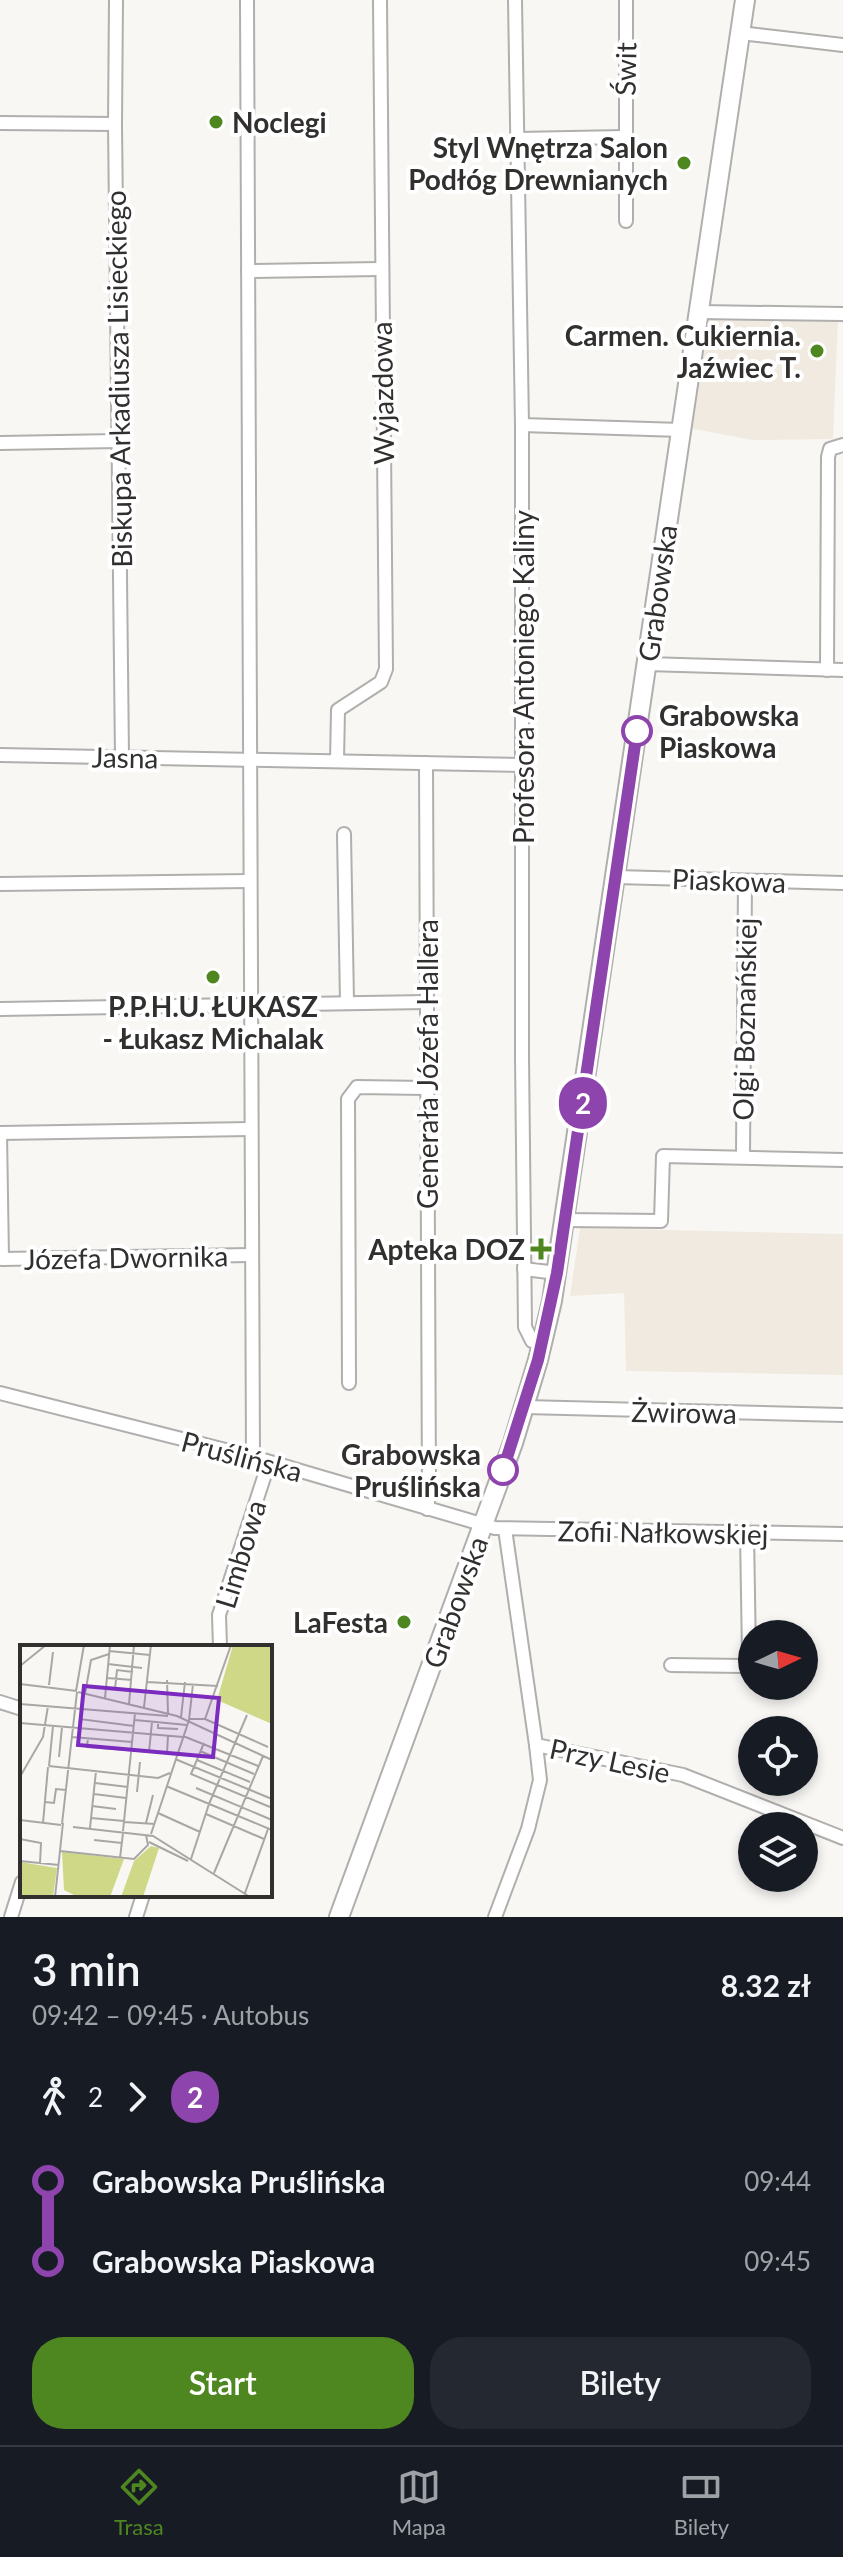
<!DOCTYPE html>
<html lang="pl">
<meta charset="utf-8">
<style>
body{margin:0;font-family:Lato,sans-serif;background:#242831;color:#f1f3f6;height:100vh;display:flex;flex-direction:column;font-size:30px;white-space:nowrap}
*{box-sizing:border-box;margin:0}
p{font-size:26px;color:#9ea1a6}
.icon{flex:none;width:44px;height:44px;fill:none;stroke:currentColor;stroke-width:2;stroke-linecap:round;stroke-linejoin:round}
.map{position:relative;height:1917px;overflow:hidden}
.sheet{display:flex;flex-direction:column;background:#171b24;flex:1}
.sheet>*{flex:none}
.badge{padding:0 16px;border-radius:26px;font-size:28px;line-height:52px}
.needle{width:52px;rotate:85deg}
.tools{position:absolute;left:738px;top:1620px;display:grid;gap:16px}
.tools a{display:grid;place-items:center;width:80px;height:80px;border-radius:50%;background:#171b24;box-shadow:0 4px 12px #0003;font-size:40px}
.map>.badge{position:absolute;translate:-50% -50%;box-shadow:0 0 0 4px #fff}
.legs{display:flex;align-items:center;gap:12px;height:88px;padding:0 32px;font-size:26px}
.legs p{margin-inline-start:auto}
.summary{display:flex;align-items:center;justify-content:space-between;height:136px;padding:0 32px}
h1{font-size:44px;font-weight:600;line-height:60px}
.cta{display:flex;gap:16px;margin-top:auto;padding:16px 32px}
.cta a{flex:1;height:92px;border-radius:32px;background:#4e8620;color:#fff;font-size:32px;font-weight:600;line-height:92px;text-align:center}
.cta a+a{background:#242831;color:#f1f3f6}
ul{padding:0 32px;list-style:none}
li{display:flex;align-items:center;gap:28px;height:80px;font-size:30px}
li i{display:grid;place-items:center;width:12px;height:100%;margin:0 10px;background:currentColor}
li i::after{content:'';width:20px;height:20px;margin:-10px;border:6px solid;border-radius:50%;background:#171b24}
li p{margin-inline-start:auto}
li:first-child i{background:linear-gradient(#0000 50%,currentColor 0)}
li:last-child i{background:linear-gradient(currentColor 50%,#0000 0)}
.tabs{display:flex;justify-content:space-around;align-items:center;height:112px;border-top:2px solid #363941;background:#171b24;font-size:22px;color:#9ea1a6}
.tabs a{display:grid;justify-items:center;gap:4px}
.tabs .active{color:#4e8620}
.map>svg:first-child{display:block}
</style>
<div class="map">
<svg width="843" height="1917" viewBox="0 0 843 1917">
<rect width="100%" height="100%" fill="#f9f7f4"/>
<!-- built -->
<g fill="#f1eae1">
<path d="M 703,317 L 838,319 L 833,439 L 752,440 L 689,428 Z"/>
<path d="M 580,1228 L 843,1234 L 843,1375 L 626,1371 L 624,1293 L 570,1296 Z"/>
</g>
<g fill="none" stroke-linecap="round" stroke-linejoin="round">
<!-- street casing -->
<g stroke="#b1afad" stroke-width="16">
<g id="street">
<path d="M 116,0 L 115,124 L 122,757"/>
<path d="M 247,0 L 253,1457"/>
<path d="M 515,0 L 522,425 L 522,1057 L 525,1327 L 532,1341 L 542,1345"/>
<path d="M 626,0 L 626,221"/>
<path d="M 740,33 L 843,45"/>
<path d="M 0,123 L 115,124"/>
<path d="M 517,139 L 624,137"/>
<path d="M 248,271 L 380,269"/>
<path d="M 699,312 L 843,314"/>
<path d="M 522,425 L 681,430"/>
<path d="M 0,443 L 118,441"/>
<path d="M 647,664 L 843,670"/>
<path d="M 827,670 L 828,457 L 830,449 L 843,445"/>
<path d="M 0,755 L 524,765"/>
<path d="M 337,761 L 338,710 L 381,682 L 386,669 L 380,0"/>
<path d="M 426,763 L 429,1495 L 427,1509"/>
<path d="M 344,834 L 347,1002"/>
<path d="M 616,877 L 843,883"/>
<path d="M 0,884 L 249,881"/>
<path d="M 0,1009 L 427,1002"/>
<path d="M 0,1133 L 2,1259 L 251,1255"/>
<path d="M 0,1133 L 250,1129"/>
<path d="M 743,1157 L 745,881"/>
<path d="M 565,1220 L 661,1221 L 663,1156 L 843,1160"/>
<path d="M 524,1269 L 557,1273"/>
<path d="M 349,1383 L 348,1099 L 357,1087 L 426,1088"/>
<path d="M 0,1393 L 253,1457 L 495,1528 L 843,1534"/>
<path d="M 525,1407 L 843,1415"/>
<path d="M 505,1529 L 536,1745 L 683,1775 L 843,1838"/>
<path d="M 220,1647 L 219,1615 L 269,1462"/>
<path d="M 671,1665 L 743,1666 L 749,1655 L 747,1534"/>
<path d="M 0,1702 L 22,1709"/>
<path d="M 11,1917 L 22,1882"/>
<path d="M 136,1917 L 143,1895"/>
<path d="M 495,1917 L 528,1829 L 540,1780 L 536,1745"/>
</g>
</g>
<!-- secondary casing -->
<g stroke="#b1afad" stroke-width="22">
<path id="secondary" d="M 339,1917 L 513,1443 L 538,1360 L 552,1301 L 745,0"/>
</g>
<!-- street -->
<use href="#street" stroke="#fff" stroke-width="12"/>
<!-- secondary -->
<use href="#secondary" stroke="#fff" stroke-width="18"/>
</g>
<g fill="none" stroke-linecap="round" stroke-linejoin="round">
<!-- line-1 casing -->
<g stroke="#fff" stroke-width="18">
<path id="line-1" d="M 503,1470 L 538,1360 L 557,1273 L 637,731"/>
</g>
<!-- line-1 -->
<use href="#line-1" stroke="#8e44ad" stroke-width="12"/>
</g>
<!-- markers -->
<g fill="#4e8620" stroke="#fff" stroke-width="3">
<circle cx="216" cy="122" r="8"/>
<circle cx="684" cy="163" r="8"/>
<circle cx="817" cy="351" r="8"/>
<circle cx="213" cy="977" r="8"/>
<path d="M537 1237h8v8h8v8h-8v8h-8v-8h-8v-8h8z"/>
<circle cx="404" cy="1622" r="8"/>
</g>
<g fill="#fff" stroke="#8e44ad" stroke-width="4">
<circle cx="637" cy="731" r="14"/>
<circle cx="503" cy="1470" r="14"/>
</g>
<g text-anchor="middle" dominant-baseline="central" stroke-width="8" stroke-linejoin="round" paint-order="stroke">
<!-- street labels -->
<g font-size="28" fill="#31302f" stroke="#fff">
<text transform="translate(625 69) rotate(-89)">Świt</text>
<text transform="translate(118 379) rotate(-91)">Biskupa Arkadiusza Lisieckiego</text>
<text transform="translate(382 393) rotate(-91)">Wyjazdowa</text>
<text transform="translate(657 593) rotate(-82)">Grabowska</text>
<text transform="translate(523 677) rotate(-90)">Profesora Antoniego Kaliny</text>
<text transform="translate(125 757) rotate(1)">Jasna</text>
<text transform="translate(729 880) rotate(2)">Piaskowa</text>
<text transform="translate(744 1019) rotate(-89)">Olgi Boznańskiej</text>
<text transform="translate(427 1064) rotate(-90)">Generała Józefa Hallera</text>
<text transform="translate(126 1257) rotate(-1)">Józefa Dwornika</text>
<text transform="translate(684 1412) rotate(1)">Żwirowa</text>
<text transform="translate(242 1456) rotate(15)">Pruślińska</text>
<text transform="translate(663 1532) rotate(1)">Zofii Nałkowskiej</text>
<text transform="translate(240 1554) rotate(-73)">Limbowa</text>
<text transform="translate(455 1602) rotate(-70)">Grabowska</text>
<text transform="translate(610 1760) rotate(12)">Przy Lesie</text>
</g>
<!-- poi labels -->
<g font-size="28" font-weight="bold" fill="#31302f" stroke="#fff" text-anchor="end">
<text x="232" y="122" text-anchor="start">Noclegi</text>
<text x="668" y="147">Styl Wnętrza Salon<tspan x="668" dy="32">Podłóg Drewnianych</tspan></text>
<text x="801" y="335">Carmen. Cukiernia.<tspan x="801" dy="32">Jaźwiec T.</tspan></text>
<text x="213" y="1006" text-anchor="middle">P.P.H.U. ŁUKASZ<tspan x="213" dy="32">- Łukasz Michalak</tspan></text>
<text x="525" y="1249">Apteka DOZ</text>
<text x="388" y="1622">LaFesta</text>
</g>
<!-- stop labels -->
<g font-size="28" font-weight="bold" fill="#31302f" stroke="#fff" text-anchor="start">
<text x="659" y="715">Grabowska<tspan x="659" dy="32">Piaskowa</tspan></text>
<text x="481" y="1454" text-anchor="end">Grabowska<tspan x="481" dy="32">Pruślińska</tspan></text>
</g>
</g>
<!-- overview -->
<g transform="translate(20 1645)">
<rect width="252" height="252" fill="#f9f7f4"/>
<path d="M 213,0 L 252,0 L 252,79 L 197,55 ZM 131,201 L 139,203 L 123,252 L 101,252 L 114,216 ZM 42,207 L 104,214 L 90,252 L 58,252 L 44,245 ZM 0,217 L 37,223 L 33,252 L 0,252 Z" fill="#cfd886"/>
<path fill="none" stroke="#a9a7a5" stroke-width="2" d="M 89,6 L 130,10M 88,19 L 122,23M 0,21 L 26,0M 87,33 L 112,35M 147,35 L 148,68M 127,37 L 198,41M 0,39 L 57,46M 29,40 L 33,7M 56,46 L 64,0M 111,46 L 95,44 L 97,25 L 113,27M 58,47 L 157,71 L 252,115M 65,49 L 71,15 L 89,9M 85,53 L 90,0M 0,59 L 148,71M 109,59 L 114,0M 124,62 L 131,0M 161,72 L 165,37M 169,74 L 185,74 L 211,0M 185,74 L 248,102M 115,75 L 167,80M 138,77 L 138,83 L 158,84M 0,78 L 163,92M 59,83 L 60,74 L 114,81M 163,91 L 238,121M 52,92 L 112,97M 68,93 L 67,102 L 147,108 L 148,91M 184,98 L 171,129 L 250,162M 180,106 L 234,129M 129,107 L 132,77M 39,112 L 42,82M 155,114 L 252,154M 177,115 L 230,137M 29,121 L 138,133 L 150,128M 29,121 L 33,81M 1,130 L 23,92 L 28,61M 75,138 L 108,142M 146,141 L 252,185M 176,143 L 252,175M 117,147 L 120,117M 74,149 L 106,153M 25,157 L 34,158 L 36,144 L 46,145M 189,159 L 227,70M 72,161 L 96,164M 138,168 L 180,187M 186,169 L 244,194M 71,173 L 104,176M 0,175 L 41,180M 104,177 L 135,179M 23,178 L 28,122M 126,178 L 133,150M 42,179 L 57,47M 53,182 L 133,191 L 230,252M 70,183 L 76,126M 103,186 L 115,68M 131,189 L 169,75 L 173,39M 0,194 L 21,198 L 20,218M 74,195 L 102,198M 129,197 L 168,216M 40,206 L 114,214 L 128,200 L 126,190M 100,213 L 103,188M 171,214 L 189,159M 0,216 L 39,220M 194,228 L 243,111M 225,248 L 248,184M 35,252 L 43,178"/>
<path fill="#7b2cbf" fill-opacity="0.15" stroke="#7b2cbf" stroke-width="4" d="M 64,41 L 199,53 L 193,112 L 58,100 Z"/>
<rect width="252" height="252" fill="none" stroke="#31302f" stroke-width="4"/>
</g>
</svg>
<div class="tools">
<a><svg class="needle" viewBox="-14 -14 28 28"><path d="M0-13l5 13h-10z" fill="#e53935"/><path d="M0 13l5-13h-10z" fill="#9ea1a6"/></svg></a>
<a><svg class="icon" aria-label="locate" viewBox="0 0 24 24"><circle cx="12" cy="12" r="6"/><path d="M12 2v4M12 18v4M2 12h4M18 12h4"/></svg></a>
<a><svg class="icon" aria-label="layers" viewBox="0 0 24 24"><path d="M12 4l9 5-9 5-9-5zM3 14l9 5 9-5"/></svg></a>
</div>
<b class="badge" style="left:583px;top:1103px;background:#8e44ad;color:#fff">2</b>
</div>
<section class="sheet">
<div class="summary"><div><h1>3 min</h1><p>09:42 – 09:45 · Autobus</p></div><b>8.32 zł</b></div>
<div class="legs"><svg class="icon" aria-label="walk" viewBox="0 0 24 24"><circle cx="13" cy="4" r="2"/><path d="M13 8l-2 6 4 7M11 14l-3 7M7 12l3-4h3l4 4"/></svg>2<svg class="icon" aria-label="forward" viewBox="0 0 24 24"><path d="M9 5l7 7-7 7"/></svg><b class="badge" style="background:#8e44ad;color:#fff">2</b></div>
<ul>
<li><i style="color:#8e44ad"></i><b>Grabowska Pruślińska</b><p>09:44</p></li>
<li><i style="color:#8e44ad"></i><b>Grabowska Piaskowa</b><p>09:45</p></li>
</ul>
<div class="cta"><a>Start</a><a>Bilety</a></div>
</section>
<nav class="tabs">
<a class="active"><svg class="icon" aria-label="directions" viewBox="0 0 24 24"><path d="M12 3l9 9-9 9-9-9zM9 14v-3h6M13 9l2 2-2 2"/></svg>Trasa</a>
<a><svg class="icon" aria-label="map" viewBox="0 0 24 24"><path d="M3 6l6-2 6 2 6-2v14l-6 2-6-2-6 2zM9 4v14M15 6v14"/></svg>Mapa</a>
<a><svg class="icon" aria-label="tickets" viewBox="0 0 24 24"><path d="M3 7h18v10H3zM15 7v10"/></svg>Bilety</a>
</nav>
